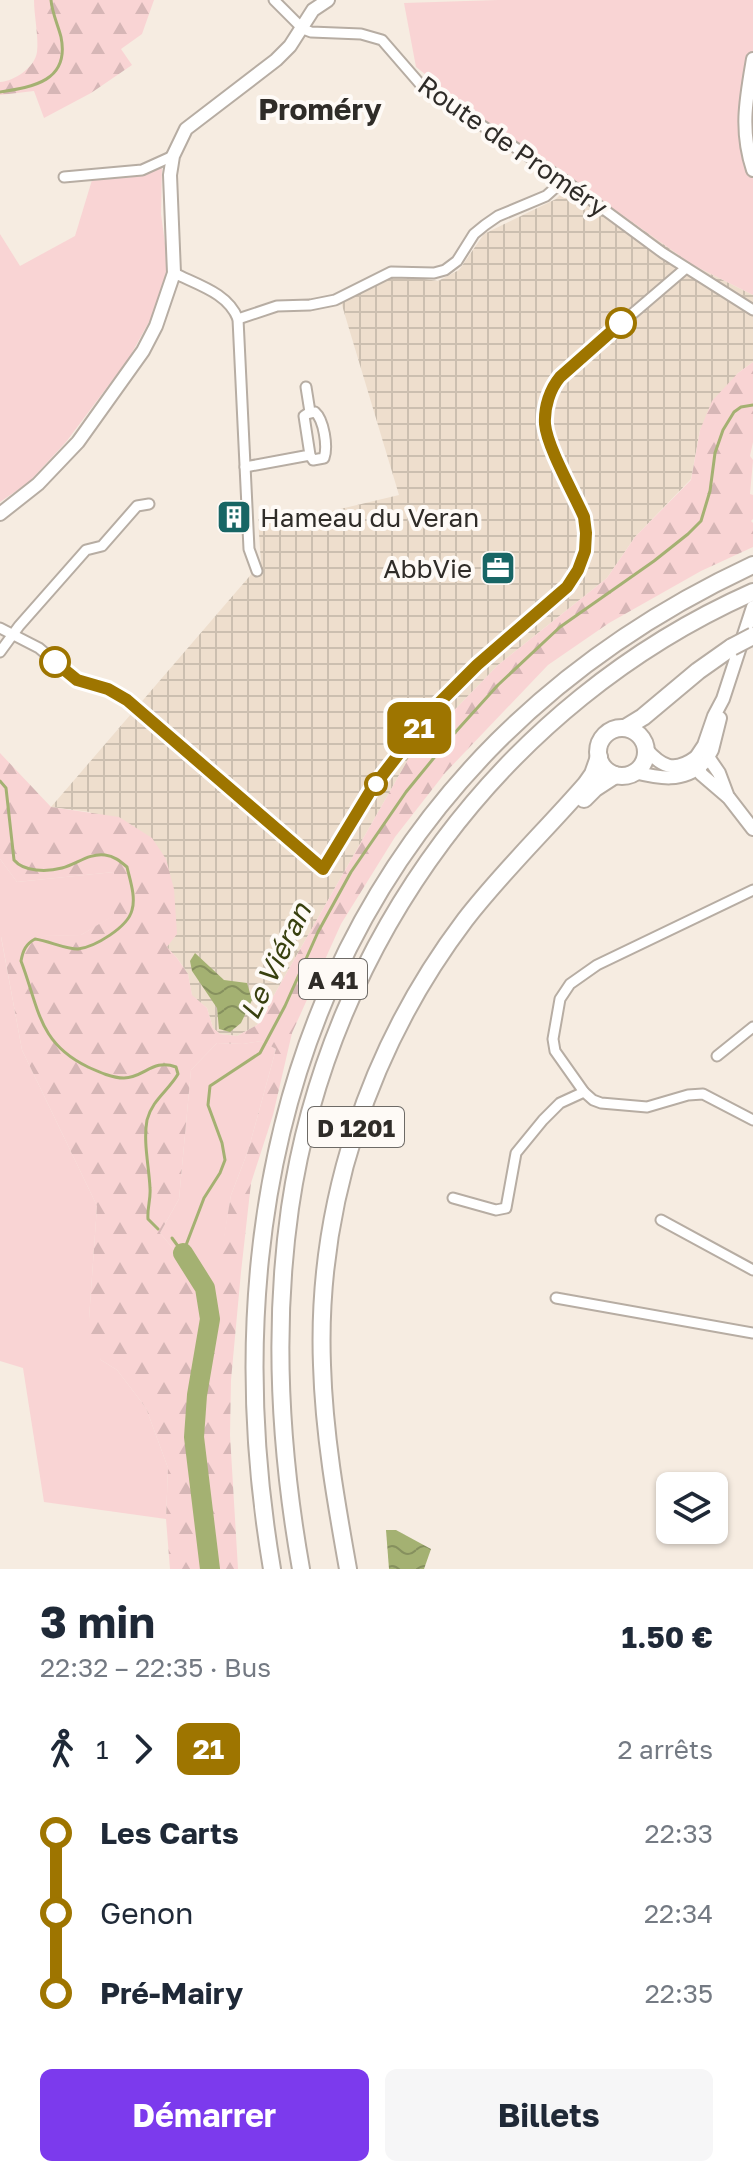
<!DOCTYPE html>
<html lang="fr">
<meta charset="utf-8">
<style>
body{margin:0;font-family:"Golos Text",sans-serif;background:#f6f6f7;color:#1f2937;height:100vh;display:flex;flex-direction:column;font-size:30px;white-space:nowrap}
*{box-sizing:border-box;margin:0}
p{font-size:26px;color:#747a83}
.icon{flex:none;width:44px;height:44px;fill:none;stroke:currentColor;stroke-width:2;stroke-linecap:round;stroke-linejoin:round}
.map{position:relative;height:1569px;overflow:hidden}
.drawer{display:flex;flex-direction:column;background:#fff;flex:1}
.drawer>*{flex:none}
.badge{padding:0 16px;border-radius:12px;font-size:28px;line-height:52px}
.buttons{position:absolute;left:656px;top:1472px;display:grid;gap:16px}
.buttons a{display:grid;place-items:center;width:72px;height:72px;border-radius:12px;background:#fff;box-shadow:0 2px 6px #0004;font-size:40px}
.map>.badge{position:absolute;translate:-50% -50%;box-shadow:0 0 0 4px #fff}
.legs{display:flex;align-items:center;gap:12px;height:88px;padding:0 40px;font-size:26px}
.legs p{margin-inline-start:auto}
.summary{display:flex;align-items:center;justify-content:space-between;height:136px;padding:0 40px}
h1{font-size:44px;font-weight:700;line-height:60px}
.button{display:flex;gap:16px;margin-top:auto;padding:16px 40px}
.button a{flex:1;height:92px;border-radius:12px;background:#7c3aed;color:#fff;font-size:32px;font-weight:700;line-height:92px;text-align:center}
.button a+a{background:#f6f6f7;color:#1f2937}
ul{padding:0 40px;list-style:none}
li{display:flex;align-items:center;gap:28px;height:80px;font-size:30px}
li i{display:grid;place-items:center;width:12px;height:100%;margin:0 10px;background:currentColor}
li i::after{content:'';width:20px;height:20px;margin:-10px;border:6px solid;border-radius:50%;background:#fff}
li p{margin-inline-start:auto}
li:first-child i{background:linear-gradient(#0000 50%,currentColor 0)}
li:last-child i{background:linear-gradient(currentColor 50%,#0000 0)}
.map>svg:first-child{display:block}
</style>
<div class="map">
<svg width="753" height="1569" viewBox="0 0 753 1569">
<defs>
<pattern id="industrial-grid" width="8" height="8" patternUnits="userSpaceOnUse" patternTransform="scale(2)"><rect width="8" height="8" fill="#eedecd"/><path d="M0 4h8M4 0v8" fill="none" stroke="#ccbfb0"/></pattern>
<pattern id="forest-firs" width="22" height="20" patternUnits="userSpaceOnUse" patternTransform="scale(2)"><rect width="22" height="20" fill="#f9d4d4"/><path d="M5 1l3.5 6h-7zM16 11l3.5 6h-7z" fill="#d6b6b6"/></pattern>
<pattern id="water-waves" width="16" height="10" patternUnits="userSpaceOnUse" patternTransform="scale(2)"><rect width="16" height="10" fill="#a4b172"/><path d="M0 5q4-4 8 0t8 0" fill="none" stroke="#86905e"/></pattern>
</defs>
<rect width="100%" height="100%" fill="#f6ece1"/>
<!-- industrial -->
<path fill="url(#industrial-grid)" d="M 574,181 L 693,265 L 753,295 L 753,362 L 738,373 L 700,430 L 691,479 L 635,537 L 607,578 L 498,665 L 410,756 L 257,1025 L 237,1036 L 220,1034 L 213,1028 L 207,1008 L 192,996 L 188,974 L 177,958 L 166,947 L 90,812 L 51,807 L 261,563 L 258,519 L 315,515 L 399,495 L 341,302 L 397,275 L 438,281 L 459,270 L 484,234 L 556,199 Z"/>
<!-- grass -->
<g fill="#f9d4d4">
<path d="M 498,0 L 753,0 L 753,295 L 693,265 L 574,181 L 495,129 L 416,67 L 404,3 Z"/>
<path d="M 162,164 L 161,214 L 168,266 L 155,311 L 129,358 L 66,442 L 28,483 L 0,502 L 0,234 L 20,266 L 75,236 L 92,180 L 133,177 Z"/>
<path d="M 0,859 L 17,882 L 114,872 L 115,915 L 81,935 L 1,937 L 22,1050 L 97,1206 L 89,1319 L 101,1360 L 117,1370 L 146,1408 L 168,1468 L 166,1519 L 44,1502 L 23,1368 L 0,1361 Z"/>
<path d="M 261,1041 L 276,1049 L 248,1151 L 231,1195 L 216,1290 L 193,1272 L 160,1233 L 179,1199 L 191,1070 L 217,1043 L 243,1044 Z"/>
</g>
<!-- forest -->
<g fill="url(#forest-firs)" fill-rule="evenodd">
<path d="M 34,0 L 154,0 L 142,34 L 121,49 L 132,65 L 91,93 L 44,118 L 34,91 L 0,95 L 0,82 C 15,81 35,67 37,52 C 39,39 34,15 34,0 Z"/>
<path d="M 753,362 L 753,442 L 750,456 L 753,460 L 750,494 L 753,495 L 753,519 L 751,521 L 753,523 L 753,547 L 701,571 L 609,623 L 548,665 L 445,773 L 395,837 L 341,924 L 292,1033 L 273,1115 L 251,1183 L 241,1272 L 231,1380 L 230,1435 L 238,1569 L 170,1569 L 166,1519 L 168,1468 L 146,1408 L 117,1370 L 101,1360 L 90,1342 L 89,1319 L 97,1206 L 22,1050 L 1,936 L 81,935 L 114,915 L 114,872 L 17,882 L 0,859 L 0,753 L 51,807 L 119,817 L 152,838 L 166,859 L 174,889 L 177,934 L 167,947 L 177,958 L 188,974 L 192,995 L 207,1008 L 213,1028 L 220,1034 L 237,1036 L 257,1025 L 410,756 L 498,665 L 607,578 L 635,537 L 691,480 L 700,430 L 712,401 L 738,373 ZM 261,1041 L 276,1049 L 248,1151 L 231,1195 L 215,1289 L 193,1272 L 160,1233 L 179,1199 L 191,1070 L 217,1043 L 243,1044 Z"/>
</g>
<!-- water -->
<g fill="url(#water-waves)">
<path d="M 195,953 L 224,980 L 247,983 L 252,1000 L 241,1023 L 230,1032 L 219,1029 L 217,1008 L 192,971 L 190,961 Z"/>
<path d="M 386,1530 L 396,1530 L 431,1549 L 424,1569 L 389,1569 Z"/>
</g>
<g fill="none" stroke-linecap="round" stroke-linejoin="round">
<!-- stream -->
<g stroke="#a4b172" stroke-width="3">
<path d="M 0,92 C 33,87 70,81 61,37 C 58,25 52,13 51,0"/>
<path d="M 0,781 L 6,788 L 14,860 C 24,872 47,872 62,868 C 77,864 89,853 105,855 C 114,856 120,861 127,867 C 130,880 136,897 132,910 C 128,927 95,947 78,949 C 65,949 49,941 35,939 C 26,944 23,950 21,961 C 39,1008 38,1043 88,1067 C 99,1072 112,1078 124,1078 C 144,1078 153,1058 176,1067 L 178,1074 C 169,1090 152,1100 147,1120 C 143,1142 149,1166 150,1188 C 151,1199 147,1208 148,1219 L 158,1229"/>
<path d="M 172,1238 L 183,1253"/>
<path d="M 183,1253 L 204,1198 L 220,1173 L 225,1160 L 222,1143 L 208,1105 L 210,1086 L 260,1053 L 285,1006 L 318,932 L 351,872 L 406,792 L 451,737 L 498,685 L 560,627 L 654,561 L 688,534 L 701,521 L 710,491 L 715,453 L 723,430 L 734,412 L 741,407 L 753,405"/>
</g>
<!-- river -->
<path stroke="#a4b172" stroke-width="20" d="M 183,1253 L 205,1288 L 210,1319 L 197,1395 L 194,1437 L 210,1569"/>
<!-- minor casing -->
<g stroke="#b7ada3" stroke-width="13">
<g id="minor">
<path d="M 274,0 L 303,29 L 311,32 L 361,34 L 382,40 L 421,85 L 564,180 L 663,253 L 753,310"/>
<path d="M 64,177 L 142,170 L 173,156"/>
<path d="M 174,273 C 198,285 228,293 238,319 L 249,549 L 257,571"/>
<path d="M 238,319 L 277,306 L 310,305 L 335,300 L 391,272 L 434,273 L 445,270 L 457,261 L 474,234 L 485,225 L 498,216 L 546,196 L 564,180"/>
<path d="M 306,387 L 310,412"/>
<path d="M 245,467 L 310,455 L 313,460 L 324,458 C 328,447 324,420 315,412 L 307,414 L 304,416 L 310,455"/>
<path d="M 0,628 L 39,648 L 77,680 L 108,689 L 127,700 L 323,869 L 371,790 L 400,755 L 435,707 L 477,665 L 567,587 L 578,570 L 585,551 L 586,533 L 584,517 L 546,430 C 543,406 551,385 569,368 L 686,268"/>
<path d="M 0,652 L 19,626 L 86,550 L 102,546 L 137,506 L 149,504"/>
<path d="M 753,890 L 597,965 L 570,984 L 560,999 L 553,1039 L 555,1051 L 584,1092 L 593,1100 L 601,1103 L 647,1107 L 688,1095 L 703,1094 L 753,1120"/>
<path d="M 717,1056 L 753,1027"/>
<path d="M 453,1198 L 496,1210 L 506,1208 L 516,1153 L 543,1120 L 560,1103 L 584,1092"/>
<path d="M 661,1220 L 753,1270"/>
<path d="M 556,1298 L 753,1333"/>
</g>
</g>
<!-- tertiary casing -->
<g stroke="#b7ada3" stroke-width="16">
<g id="tertiary">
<path d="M 753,59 C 746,100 740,130 753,170"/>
<path d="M 0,514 L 38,484 L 78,442 L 143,351 L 156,326 L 174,273 L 170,175 L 173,156 L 186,129 L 276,60 L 290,46 L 313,10 L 328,0"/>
<path d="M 753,607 L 723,699 L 714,716 L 704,745 L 696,757 L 701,774 L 729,798 L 753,829"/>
<path d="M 720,718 L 712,750 L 708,757 L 719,773 L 728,797"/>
<path d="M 646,749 C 662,767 674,773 696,757"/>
<path d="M 634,772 C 659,778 683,783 703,764"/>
</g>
</g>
<!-- trunk casing -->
<g stroke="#b7ada3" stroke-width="20">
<g id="trunk">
<path d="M 625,728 L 643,717 L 698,671 L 732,647"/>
<circle cx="622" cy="752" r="24"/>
<path d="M 584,799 L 595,788 L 615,775"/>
<path d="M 348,1569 C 336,1502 324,1434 322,1365 C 316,1206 369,1047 465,920 C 502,872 546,830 586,784 L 593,774 L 599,757"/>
</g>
</g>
<!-- motorway casing -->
<g stroke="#b7ada3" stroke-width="20">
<g id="motorway">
<path d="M 272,1569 C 200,1144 349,753 753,565"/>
<path d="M 301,1569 C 280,1451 273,1327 290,1208 C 329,940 505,702 753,592"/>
</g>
</g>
<!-- minor -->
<use href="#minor" stroke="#fff" stroke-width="9"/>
<!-- tertiary -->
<use href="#tertiary" stroke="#fff" stroke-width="12"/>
<!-- trunk -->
<use href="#trunk" stroke="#fff" stroke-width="16"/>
<!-- motorway -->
<use href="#motorway" stroke="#fff" stroke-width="16"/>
<!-- trunk-bridge casing -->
<g stroke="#b7ada3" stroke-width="20" stroke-linecap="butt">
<path id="trunk-bridge" d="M 732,647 L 753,636"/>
</g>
<!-- trunk-bridge -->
<use href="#trunk-bridge" stroke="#fff" stroke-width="16"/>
</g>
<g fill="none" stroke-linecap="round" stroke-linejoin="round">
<!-- line-1 casing -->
<g stroke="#fff" stroke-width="18">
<path id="line-1" d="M 55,662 L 77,680 L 108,689 L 127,700 L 323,869 L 371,790 L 435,707 L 477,665 L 567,587 L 578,570 L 585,551 L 586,533 L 584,517 C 574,494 547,447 545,424 C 544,407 550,389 560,377 L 621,323"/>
</g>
<!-- line-1 -->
<use href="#line-1" stroke="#9e7500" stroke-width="12"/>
</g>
<!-- icons -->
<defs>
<g id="building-square" transform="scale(1.8)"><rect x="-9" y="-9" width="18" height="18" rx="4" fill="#186665" stroke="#fefaf6"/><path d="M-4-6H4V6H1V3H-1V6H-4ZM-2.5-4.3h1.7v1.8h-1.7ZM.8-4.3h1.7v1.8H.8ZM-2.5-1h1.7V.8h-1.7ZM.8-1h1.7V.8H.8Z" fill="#fff"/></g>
<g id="office-square" transform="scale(1.8)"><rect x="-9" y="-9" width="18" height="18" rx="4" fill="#186665" stroke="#fefaf6"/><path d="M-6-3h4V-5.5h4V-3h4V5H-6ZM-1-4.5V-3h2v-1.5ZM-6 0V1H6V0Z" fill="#fff"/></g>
</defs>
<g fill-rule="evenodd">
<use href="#building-square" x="234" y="517"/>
<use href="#office-square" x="498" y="568"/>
</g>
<!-- markers -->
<g fill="#fff" stroke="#9e7500" stroke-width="4">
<circle cx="621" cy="323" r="14"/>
<circle cx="55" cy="662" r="14"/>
<circle cx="376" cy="784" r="10"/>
</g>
<g text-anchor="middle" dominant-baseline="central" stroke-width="8" stroke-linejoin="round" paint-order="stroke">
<!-- shield labels -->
<g fill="#fefaf6" stroke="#6d6a66" stroke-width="2">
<rect x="299" y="959" width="68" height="40" rx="6"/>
<rect x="308" y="1107" width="96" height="40" rx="6"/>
</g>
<g font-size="24" font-weight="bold" fill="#2f2c28">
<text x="333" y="979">A 41</text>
<text x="356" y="1127">D 1201</text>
</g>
<!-- street labels -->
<g font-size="26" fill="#2f2c28" stroke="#fefaf6">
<text transform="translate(513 146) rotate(35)">Route de Proméry</text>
</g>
<!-- poi labels -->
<g font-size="26" fill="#2f2c28" stroke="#fefaf6" text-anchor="start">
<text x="260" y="517">Hameau du Veran</text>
<text x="472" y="568" text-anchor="end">AbbVie</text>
</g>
<!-- water labels -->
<g font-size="28" font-style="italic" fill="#38400f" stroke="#fefaf6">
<text transform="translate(275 961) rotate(-64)">Le Viéran</text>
</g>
<!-- quarter labels -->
<g font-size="30" font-weight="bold" fill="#2f2c28" stroke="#fefaf6">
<text x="320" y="109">Proméry</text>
</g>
</g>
</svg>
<div class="buttons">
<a><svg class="icon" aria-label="layers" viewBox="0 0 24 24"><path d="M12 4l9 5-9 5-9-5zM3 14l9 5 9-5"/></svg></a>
</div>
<b class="badge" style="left:419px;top:728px;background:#9e7500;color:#fff">21</b>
</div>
<section class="drawer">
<div class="summary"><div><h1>3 min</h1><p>22:32 – 22:35 · Bus</p></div><b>1.50 €</b></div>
<div class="legs"><svg class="icon" aria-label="walk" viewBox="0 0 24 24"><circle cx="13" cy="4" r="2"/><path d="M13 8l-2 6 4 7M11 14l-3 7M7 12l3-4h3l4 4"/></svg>1<svg class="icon" aria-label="forward" viewBox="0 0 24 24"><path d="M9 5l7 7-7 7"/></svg><b class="badge" style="background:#9e7500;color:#fff">21</b><p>2 arrêts</p></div>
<ul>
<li><i style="color:#9e7500"></i><b>Les Carts</b><p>22:33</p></li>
<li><i style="color:#9e7500"></i><span>Genon</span><p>22:34</p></li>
<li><i style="color:#9e7500"></i><b>Pré-Mairy</b><p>22:35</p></li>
</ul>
<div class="button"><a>Démarrer</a><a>Billets</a></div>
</section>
